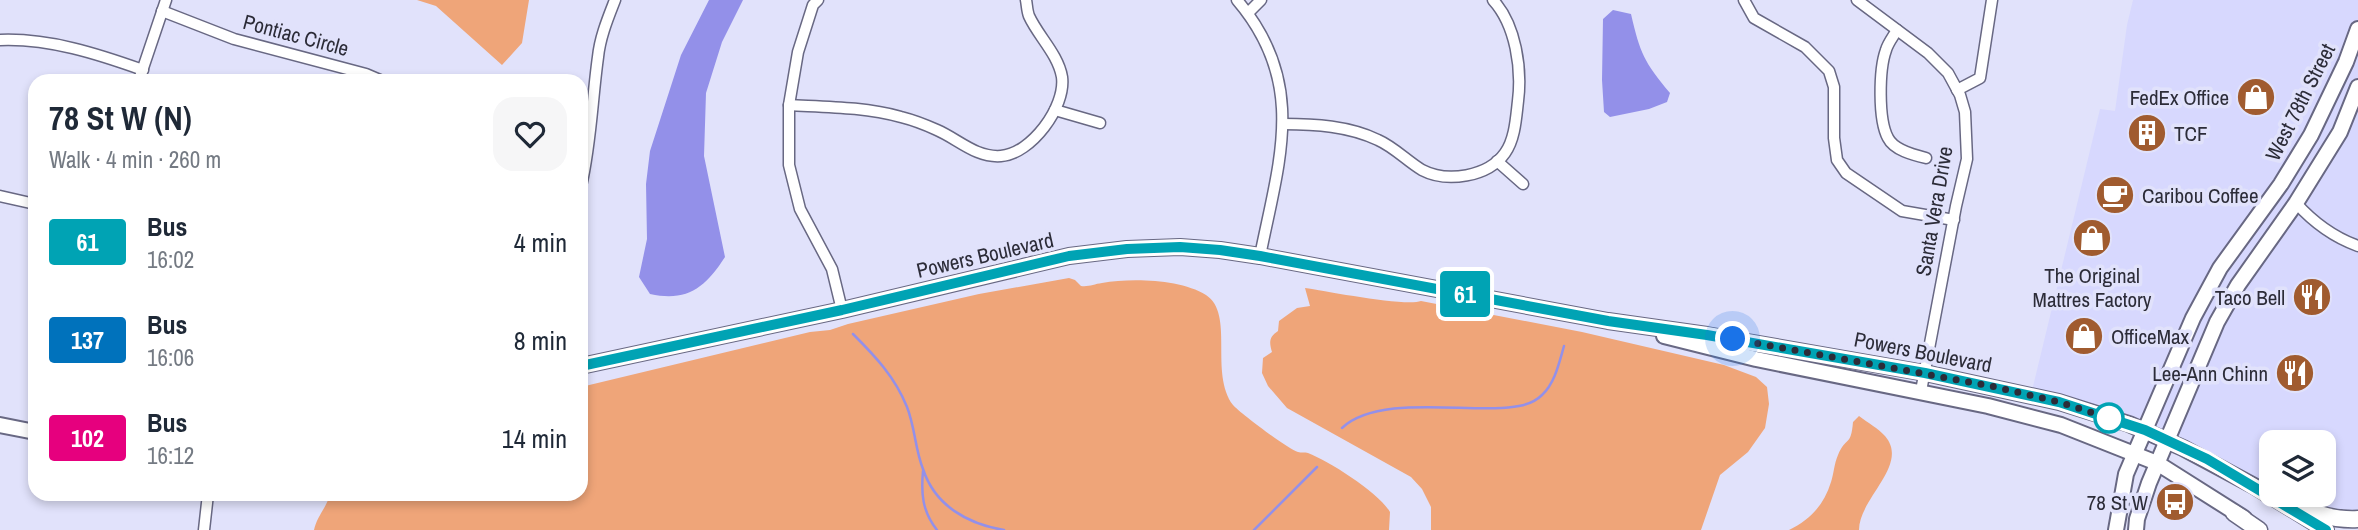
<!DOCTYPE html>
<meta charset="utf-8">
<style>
body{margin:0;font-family:"Archivo Narrow",sans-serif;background:#f6f6f7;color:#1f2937;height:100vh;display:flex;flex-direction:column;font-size:26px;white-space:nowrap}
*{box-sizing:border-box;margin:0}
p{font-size:23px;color:#747a83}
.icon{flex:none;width:38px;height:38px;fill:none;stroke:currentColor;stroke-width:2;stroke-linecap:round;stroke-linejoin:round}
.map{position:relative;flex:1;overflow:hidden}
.drawer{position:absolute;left:28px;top:74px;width:560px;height:427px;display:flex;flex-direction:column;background:#fff;border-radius:21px;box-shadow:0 4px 10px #0003}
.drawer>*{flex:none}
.badge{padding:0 14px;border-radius:5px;font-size:24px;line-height:46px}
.tools{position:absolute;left:2259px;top:430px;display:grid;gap:14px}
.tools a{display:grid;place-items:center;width:77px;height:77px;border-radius:14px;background:#fff;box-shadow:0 4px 10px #0003;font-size:35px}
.you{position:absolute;width:35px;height:35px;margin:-18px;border:5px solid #fff;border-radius:50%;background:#1a73e8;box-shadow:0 0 0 10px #1a73e833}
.map>.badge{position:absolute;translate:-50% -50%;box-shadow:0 0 0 4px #fff}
.round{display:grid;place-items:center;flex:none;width:74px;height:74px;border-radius:21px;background:#f6f6f7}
.head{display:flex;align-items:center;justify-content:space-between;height:119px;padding:0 21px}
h1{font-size:33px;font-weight:700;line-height:52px}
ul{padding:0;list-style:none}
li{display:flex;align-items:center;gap:21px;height:98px;padding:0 21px}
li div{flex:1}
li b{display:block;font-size:26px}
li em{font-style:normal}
li .badge{min-width:77px;font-weight:700;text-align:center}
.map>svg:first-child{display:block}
</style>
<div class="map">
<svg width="2358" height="530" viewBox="0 0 2358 530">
<rect width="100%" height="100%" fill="#e1e2fb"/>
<!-- built -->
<path fill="#d7d8fe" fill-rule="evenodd" d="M 2133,0 L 2358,0 L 2358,515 L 2298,512 L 2167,440 L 2031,395 L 2100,109 L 2115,111 L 2127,25 ZM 2272,443 L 2324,443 L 2324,495 L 2272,495 Z"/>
<!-- green -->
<g fill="#efa579">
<path d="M 417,0 L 529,0 L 522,43 L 502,65 L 436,6 Z"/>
<path d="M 1069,278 L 1075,280 L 1081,286 C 1089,287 1094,284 1102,283 C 1131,278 1180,279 1206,295 C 1235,314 1209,373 1233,405 C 1240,413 1288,449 1298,452 C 1301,453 1305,452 1308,453 C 1329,461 1379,493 1390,512 L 1389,530 L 314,530 C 317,516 327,507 330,494 L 581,494 L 581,387 L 810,332 L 830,330 L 848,324 L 979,294 Z"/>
<path d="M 1305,288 C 1326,291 1406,307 1421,301 L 1582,332 L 1724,365 L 1756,377 L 1767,387 L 1769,404 L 1765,428 L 1748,452 L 1720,475 L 1701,530 L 1431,530 L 1431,507 L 1422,489 L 1411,477 L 1287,408 L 1268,386 L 1262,373 L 1263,358 L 1272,352 C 1269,342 1269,337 1278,331 L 1279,321 L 1297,308 L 1310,306 Z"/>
<path d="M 1859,416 C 1868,423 1878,428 1885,436 C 1910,465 1859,498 1859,530 L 1789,530 C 1810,520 1824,505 1831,482 C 1834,473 1834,464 1838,455 C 1846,436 1851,447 1853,422 Z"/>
</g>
<!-- water -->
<g fill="#9390e9">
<path d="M 709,0 L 743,0 L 722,42 L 706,93 L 704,156 L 725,257 C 705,288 687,302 650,294 L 639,277 L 647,239 L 646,184 L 650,151 L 681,55 Z"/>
<path d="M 1613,10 L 1631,14 C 1640,53 1644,62 1670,93 L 1667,102 L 1649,109 L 1610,117 L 1604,112 L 1602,80 L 1603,19 Z"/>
</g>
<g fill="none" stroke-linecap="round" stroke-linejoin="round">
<!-- stream -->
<g stroke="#9390e9" stroke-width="2.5">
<path d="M 853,334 C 875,356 895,377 907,407 C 915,427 915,449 923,469 C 935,506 968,524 1004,530"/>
<path d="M 1342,428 C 1376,396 1457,411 1501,408 C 1515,407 1531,406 1542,395 C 1555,383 1559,363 1564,346"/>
<path d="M 923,471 C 921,493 922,511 937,530"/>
<path d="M 1254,530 L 1317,467"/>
</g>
<!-- street casing -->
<g stroke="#686883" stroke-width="13">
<g id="street">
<path d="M 818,0 L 813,5 L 798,52 L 789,105 L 789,165 L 800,209 L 832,269 L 842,310"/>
<path d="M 1237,0 C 1308,83 1279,161 1260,256"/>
<path d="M 1744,0 L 1754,18 L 1805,47 L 1829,71 L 1834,87 L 1834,138 L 1837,160 L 1846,173 L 1902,211 L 1954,220"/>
<path d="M 1857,0 L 1928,53 L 1948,73 L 1960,95 L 1965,112 L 1967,159 L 1956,206 L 1921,391"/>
<path d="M 162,11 L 234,39 L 366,74 L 380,80"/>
<path d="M 1248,13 L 1261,0"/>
<path d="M 1897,30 C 1893,37 1888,43 1886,50 C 1879,69 1878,120 1888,138 C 1894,150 1913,155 1926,158"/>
<path d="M 0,40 C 49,38 98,54 143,70"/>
<path d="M 139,80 L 166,0"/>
<path d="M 1957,90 L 1980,78 L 1992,0"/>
<path d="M 789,105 C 827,107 865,107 901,117 C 913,120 926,125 937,130 C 958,139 976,158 1001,156 C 1031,154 1066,107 1062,77 C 1058,54 1038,36 1029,16 C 1027,11 1027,5 1026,0"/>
<path d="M 1055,110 L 1100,123"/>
<path d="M 1283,124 C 1315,124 1349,126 1378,140 C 1394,147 1407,161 1422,170 C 1447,183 1488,177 1505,153 C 1515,139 1516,118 1518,101 C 1522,69 1516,25 1493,0"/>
<path d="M 1497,161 L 1523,184"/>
<path d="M 581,186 C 591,144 592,100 598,57 C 600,37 608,18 615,0"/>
<path d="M 0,196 L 35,204"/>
<path d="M 2296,203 C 2314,223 2333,237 2358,246"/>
<path d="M 35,310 L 35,309"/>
<path d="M 204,530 L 208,494"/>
</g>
</g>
<!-- secondary casing -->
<g stroke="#686883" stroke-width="18">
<g id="secondary">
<path d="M 1664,336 L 1756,359 L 1988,406 L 2061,425 L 2157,463 L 2244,518"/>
<path d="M 581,366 L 842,310 L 1069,256 L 1127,249 L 1180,247 L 1220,250 L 1260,256 L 1608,321 L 1707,335 L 1925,373 L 2059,402 L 2129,424 L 2183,448 L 2254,486 L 2326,530"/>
<path d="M 0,425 L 35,432"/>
<path d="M 2116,530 L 2126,474 L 2193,318 L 2220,268 L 2281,184 L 2311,135 L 2346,62 L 2358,29"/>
<path d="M 2136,530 L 2137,519 L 2149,483 L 2217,322 L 2238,285 L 2296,203 L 2340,132 L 2358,87"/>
</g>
</g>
<!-- primary casing -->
<g stroke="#686883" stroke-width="19">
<g id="primary">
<path d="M 2271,496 C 2299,507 2327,521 2358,519"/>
<path d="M 2234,513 L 2259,530"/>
</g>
</g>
<!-- street -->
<use href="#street" stroke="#fff" stroke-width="10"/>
<!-- secondary -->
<use href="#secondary" stroke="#fff" stroke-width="14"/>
<!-- primary -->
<use href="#primary" stroke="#fff" stroke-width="16"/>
</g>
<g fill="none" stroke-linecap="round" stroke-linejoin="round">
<!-- line casing -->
<g stroke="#fff" stroke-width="16">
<path id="line" d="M 581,366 L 842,310 L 1069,256 L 1127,249 L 1180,247 L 1220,250 L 1260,256 L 1608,321 L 1707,335 L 1925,373 L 2059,402 L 2145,430 L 2207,459 L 2326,530"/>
</g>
<!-- line -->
<use href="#line" stroke="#00a3b4" stroke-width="10"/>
<!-- walk -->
<path stroke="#2c2c38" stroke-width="7" stroke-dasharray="0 12.6" d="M 1733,339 L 1991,386 L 2059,402 L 2109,418"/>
</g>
<!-- icons -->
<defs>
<g id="shop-disc" transform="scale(2.0125)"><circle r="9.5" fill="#a05b2f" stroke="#e1e2fb"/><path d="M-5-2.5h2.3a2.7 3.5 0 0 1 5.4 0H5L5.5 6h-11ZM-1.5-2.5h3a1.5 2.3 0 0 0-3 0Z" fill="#fff"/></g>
<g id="building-disc" transform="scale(2.0125)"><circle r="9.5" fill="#a05b2f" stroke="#e1e2fb"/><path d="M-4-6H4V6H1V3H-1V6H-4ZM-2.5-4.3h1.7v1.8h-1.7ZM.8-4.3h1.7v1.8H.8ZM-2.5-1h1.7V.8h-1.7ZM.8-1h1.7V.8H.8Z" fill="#fff"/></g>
<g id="cafe-disc" transform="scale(2.0125)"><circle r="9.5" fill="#a05b2f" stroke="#e1e2fb"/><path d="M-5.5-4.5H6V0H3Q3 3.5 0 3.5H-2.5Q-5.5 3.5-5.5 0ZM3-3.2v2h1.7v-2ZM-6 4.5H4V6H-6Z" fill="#fff"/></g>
<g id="restaurant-disc" transform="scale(2.0125)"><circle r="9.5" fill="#a05b2f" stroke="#e1e2fb"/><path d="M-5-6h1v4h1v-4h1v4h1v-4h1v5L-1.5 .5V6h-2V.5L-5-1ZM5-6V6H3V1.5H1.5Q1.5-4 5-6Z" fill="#fff"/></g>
<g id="bus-disc" transform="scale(2.0125)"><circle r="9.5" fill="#a05b2f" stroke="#e1e2fb"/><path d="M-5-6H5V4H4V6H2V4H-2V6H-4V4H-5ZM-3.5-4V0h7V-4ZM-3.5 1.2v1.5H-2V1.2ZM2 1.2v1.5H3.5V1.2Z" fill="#fff"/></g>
</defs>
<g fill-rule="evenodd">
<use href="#shop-disc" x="2256" y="97"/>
<use href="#building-disc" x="2147" y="133"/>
<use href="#cafe-disc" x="2115" y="195"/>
<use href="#shop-disc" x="2092" y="238"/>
<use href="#restaurant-disc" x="2312" y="297"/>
<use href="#shop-disc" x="2084" y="336"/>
<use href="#restaurant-disc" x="2295" y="373"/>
<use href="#bus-disc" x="2175" y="502"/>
</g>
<!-- markers -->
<circle fill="#fff" stroke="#00a3b4" stroke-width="3.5" cx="2109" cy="418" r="14"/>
<g text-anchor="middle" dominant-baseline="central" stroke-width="7" stroke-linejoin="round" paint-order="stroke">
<!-- street labels -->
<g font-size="21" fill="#2c2c38" stroke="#e1e2fb">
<text transform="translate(296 35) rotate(15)">Pontiac Circle</text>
<text transform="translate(2300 102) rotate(-63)">West 78th Street</text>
<text transform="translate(1934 211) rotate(-80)">Santa Vera Drive</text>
<text transform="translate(985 255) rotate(-13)">Powers Boulevard</text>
<text transform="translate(1923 352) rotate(11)">Powers Boulevard</text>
</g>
<!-- poi labels -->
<g font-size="21" fill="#2c2c38" stroke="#e1e2fb" text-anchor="end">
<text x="2229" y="97">FedEx Office</text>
<text x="2174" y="133" text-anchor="start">TCF</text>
<text x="2142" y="195" text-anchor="start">Caribou Coffee</text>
<text x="2092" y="275" text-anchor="middle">The Original<tspan x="2092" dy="24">Mattres Factory</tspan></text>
<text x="2285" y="297">Taco Bell</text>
<text x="2111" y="336" text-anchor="start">OfficeMax</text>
<text x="2268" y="373">Lee-Ann Chinn</text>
<text x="2148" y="502">78 St W</text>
</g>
</g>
</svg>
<div class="tools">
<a><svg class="icon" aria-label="layers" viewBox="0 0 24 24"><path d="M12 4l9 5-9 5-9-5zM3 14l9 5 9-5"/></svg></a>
</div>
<div class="you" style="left:1733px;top:339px"></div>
<b class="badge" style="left:1465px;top:294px;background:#00a3b4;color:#fff">61</b>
<section class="drawer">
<div class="head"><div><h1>78 St W (N)</h1><p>Walk · 4 min · 260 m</p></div><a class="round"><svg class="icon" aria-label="heart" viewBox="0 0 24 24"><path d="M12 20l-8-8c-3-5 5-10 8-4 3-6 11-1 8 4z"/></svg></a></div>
<ul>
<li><span class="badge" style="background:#00a3b4;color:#fff">61</span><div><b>Bus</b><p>16:02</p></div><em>4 min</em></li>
<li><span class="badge" style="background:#0072bc;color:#fff">137</span><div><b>Bus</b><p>16:06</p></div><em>8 min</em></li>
<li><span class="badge" style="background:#e6007e;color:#fff">102</span><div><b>Bus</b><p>16:12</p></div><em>14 min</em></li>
</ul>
</section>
</div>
